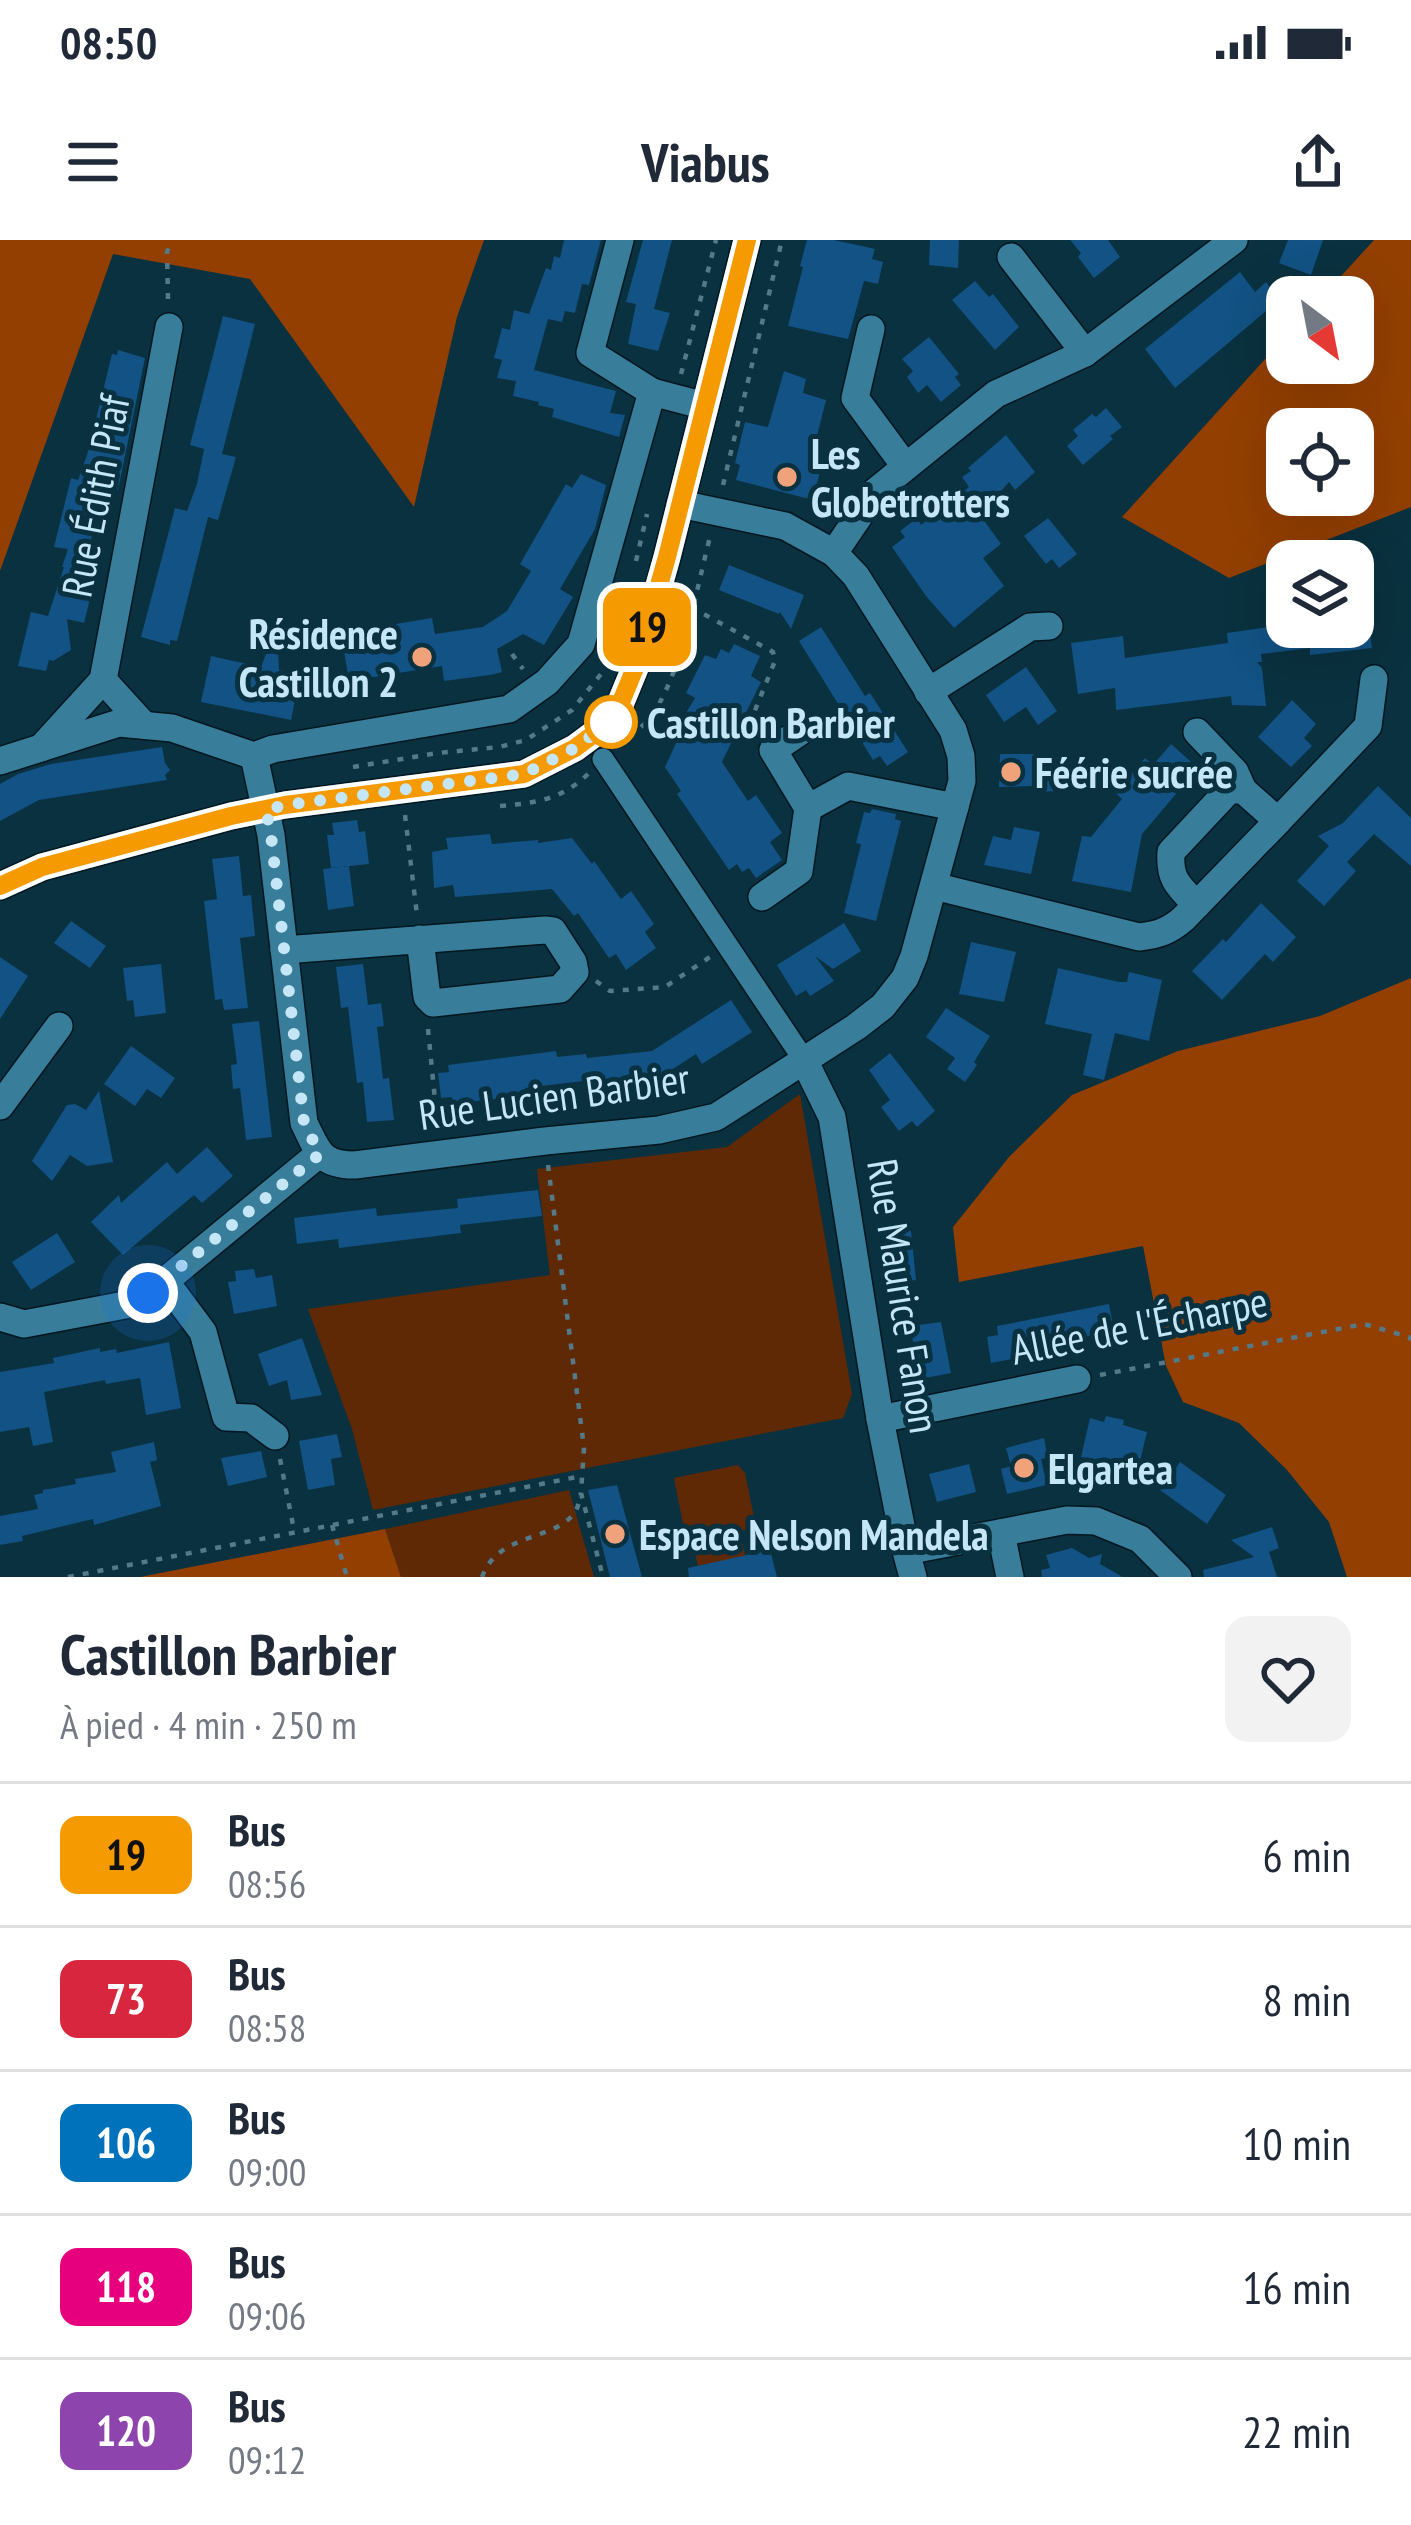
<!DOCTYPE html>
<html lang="fr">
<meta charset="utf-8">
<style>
body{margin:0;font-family:"PT Sans Narrow",sans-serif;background:#f2f2f3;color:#1f2937;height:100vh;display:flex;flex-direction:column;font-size:45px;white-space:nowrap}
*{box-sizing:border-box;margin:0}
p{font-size:39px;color:#747a83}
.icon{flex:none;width:66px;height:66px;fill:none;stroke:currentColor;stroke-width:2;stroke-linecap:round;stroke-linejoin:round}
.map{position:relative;height:1337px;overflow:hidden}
.sheet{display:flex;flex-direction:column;background:#fff;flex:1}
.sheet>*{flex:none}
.badge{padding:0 24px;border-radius:18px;font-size:42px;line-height:78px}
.needle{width:78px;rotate:148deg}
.controls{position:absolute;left:1266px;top:36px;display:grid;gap:24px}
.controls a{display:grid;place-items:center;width:108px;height:108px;border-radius:24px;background:#fff;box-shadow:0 12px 48px #0002;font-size:60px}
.you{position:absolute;width:60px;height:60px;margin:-30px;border:9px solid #fff;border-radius:50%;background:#1a73e8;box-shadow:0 0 0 18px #1a73e833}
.map>.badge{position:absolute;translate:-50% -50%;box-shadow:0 0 0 6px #fff}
.round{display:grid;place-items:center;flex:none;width:126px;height:126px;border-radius:24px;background:#f2f2f3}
.head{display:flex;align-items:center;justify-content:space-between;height:204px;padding:0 60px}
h1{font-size:57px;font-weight:600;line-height:90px}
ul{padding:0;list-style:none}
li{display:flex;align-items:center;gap:36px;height:144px;padding:0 60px;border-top:3px solid #e0e1e3}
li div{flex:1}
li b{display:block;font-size:45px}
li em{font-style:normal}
li .badge{min-width:132px;font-weight:700;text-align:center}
.status{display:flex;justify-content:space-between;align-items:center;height:84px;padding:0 60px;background:#fff;direction:ltr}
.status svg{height:33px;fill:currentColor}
header{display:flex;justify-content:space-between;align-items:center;height:156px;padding:0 60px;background:#fff;font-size:54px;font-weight:600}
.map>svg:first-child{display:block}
</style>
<div class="status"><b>08:50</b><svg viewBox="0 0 49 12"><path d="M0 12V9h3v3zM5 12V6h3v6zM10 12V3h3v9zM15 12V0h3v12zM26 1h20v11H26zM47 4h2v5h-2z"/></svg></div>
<header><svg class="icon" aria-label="menu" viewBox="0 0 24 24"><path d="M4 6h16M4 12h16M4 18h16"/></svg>Viabus<svg class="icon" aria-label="share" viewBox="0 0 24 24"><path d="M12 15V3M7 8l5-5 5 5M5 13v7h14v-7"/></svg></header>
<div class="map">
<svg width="1411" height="1337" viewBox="0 0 1411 1337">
<rect width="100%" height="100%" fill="#0a313f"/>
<!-- green -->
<g fill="#602906">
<path d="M 800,854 L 852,1154 L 843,1178 L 373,1270 L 352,1189 L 308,1069 L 550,1035 L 537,929 L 727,907 Z"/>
<path d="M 738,1225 L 745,1233 L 756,1287 L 740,1291 L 745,1316 L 698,1326 L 695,1313 L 689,1314 L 674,1238 Z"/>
<path d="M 569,1250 L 594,1337 L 401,1337 L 385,1289 Z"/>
</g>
<!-- forest -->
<g fill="#933f02" fill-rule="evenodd">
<path d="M 0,0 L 484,0 L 457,77 L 414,267 L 250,39 L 113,14 L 0,331 Z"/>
<path d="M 1374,0 L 1411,0 L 1411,267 L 1229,338 L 1122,277 L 1287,95 L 1287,123 L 1353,123 L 1353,57 L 1322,57 ZM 1353,189 L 1353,255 L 1287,255 L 1287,189 Z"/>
<path d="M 1411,738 L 1411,1337 L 1347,1337 L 1329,1282 L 1287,1230 L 1239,1183 L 1183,1162 L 1166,1126 L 1143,1006 L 959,1042 L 953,987 L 1009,917 L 1072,855 L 1178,811 L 1320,776 Z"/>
<path d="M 385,1289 L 401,1337 L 140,1337 Z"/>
</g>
<!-- building -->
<g fill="#125284">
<path d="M 564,0 L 601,0 L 589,45 L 582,44 L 575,73 L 565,71 L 562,82 L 548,79 L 534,130 L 616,151 L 610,173 L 625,175 L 619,197 L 552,177 L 554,169 L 538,165 L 539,162 L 513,156 L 516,141 L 497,138 L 502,120 L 494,118 L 502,88 L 510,90 L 514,70 L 529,74 L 546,28 L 551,30 L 554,16 L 560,18 Z"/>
<path d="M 643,0 L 672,0 L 654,69 L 670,73 L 658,111 L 628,104 L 636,64 L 626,62 Z"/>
<path d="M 807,0 L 834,0 L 875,9 L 872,19 L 883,22 L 878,44 L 864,41 L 848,99 L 788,86 L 803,27 L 800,26 Z"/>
<path d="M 930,0 L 959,0 L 958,28 L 929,25 Z"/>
<path d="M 1070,0 L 1108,0 L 1120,17 L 1094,38 L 1078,17 L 1081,13 Z"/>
<path d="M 1288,0 L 1323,0 L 1311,35 L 1279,23 Z"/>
<path d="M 1240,32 L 1255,52 L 1266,42 L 1279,60 L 1175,148 L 1145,109 Z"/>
<path d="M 975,41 L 989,57 L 993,54 L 1019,87 L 995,110 L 952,60 Z"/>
<path d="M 223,76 L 255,84 L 222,214 L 236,217 L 218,280 L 208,277 L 177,401 L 170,400 L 170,405 L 141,397 L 175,268 L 187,271 L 197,244 L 204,209 L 190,205 Z"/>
<path d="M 929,97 L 959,134 L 955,137 L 961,145 L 941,162 L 927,145 L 918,153 L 907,137 L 913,131 L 902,119 Z"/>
<path d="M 118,110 L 145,118 L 118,250 L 105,248 L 94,287 L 88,313 L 101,315 L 84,383 L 67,379 L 71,410 L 53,421 L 49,420 L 46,431 L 18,426 L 31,372 L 48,376 L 64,327 L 62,327 L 68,309 L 54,307 L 71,238 L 78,240 L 88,212 L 112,114 L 117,115 Z"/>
<path d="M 784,131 L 806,139 L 803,153 L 826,160 L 812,216 L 823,219 L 813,260 L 736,240 L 740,225 L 735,223 L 745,182 L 768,187 Z"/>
<path d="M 1106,168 L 1122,187 L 1110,196 L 1113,199 L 1083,225 L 1067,206 L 1078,196 L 1073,190 L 1092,174 L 1096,177 Z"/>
<path d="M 1006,195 L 1035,232 L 1015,250 L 1009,242 L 980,275 L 1001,304 L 983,318 L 1004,346 L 954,388 L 926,356 L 892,307 L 905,297 L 900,291 L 917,278 L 921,285 L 969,247 L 962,237 L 971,231 L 968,228 Z"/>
<path d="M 581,234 L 606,245 L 595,289 L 560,349 L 573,357 L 544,405 L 523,394 L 497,409 L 502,432 L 490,435 L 444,441 L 442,426 L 349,441 L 341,393 L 432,378 L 435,394 L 483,387 L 507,371 L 531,331 L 520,324 L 566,244 L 572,248 Z"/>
<path d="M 1048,278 L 1077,314 L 1059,328 L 1052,319 L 1046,324 L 1024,296 Z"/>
<path d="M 729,325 L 804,355 L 791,389 L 780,372 L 779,374 L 719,350 Z"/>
<path d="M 277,386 L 279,430 L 300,434 L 291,480 L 201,462 L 211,416 L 261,427 Z"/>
<path d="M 821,387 L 865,456 L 870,453 L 908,512 L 887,526 L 880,516 L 873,520 L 799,401 Z"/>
<path d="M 1269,387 L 1369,387 L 1372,408 L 1310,415 L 1310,408 L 1261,414 L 1262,422 L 1257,422 L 1262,428 L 1266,466 L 1232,465 L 1231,456 L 1116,470 L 1115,448 L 1078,454 L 1071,403 L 1123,396 L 1125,418 L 1228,403 L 1227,393 Z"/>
<path d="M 734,404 L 760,416 L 751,436 L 761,442 L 722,522 L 748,561 L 756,555 L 782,593 L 770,602 L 782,620 L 756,638 L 749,628 L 742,632 L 737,624 L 729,630 L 677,554 L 681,551 L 665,527 L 677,501 L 671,498 L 695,458 L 686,453 L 705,415 L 716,419 L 721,409 L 729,413 Z"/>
<path d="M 1026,427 L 1057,471 L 1038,485 L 1026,467 L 1004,482 L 986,455 Z"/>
<path d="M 1292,460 L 1316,484 L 1304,498 L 1312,506 L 1291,527 L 1258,497 Z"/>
<path d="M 1171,504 L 1198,528 L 1142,594 L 1131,652 L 1072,641 L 1082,596 L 1091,597 L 1122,559 L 1116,553 L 1145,518 L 1153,525 Z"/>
<path d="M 162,507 L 165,523 L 170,530 L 165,535 L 167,540 L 39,560 L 0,581 L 0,544 L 18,534 L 51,524 Z"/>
<path d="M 1000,514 L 1034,514 L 1034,518 L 1057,517 L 1058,551 L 1034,552 L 1035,546 L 999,547 Z"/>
<path d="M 1378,546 L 1411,578 L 1411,626 L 1374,594 L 1347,622 L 1356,631 L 1324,666 L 1297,641 L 1329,606 L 1318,596 L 1343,583 Z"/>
<path d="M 872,569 L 896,574 L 895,579 L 901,581 L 876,681 L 844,673 L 861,604 L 856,603 L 864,572 L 870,573 Z"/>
<path d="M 357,580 L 359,592 L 365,591 L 369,624 L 331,628 L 327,595 L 334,595 L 332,583 Z"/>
<path d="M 1014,587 L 1040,592 L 1031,634 L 984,625 L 993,596 L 1011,600 Z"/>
<path d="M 490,594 L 492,604 L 538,600 L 538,603 L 572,598 L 592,624 L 594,621 L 621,659 L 631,651 L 654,684 L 645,692 L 656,708 L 626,730 L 616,714 L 609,718 L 578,673 L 574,676 L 552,649 L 455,657 L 453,645 L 434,648 L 432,612 L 448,609 L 446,598 Z"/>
<path d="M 239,616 L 243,656 L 251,655 L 255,696 L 240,698 L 248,768 L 224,770 L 222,759 L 215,760 L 204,661 L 217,659 L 212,619 Z"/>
<path d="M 349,626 L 354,666 L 328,670 L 323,629 Z"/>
<path d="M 1261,663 L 1296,697 L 1273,722 L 1265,714 L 1222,760 L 1192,731 L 1223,699 L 1226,702 Z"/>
<path d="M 71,681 L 106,706 L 90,728 L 54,703 Z"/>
<path d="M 844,683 L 861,711 L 833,729 L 815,716 L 834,741 L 810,756 L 806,750 L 796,756 L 777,725 Z"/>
<path d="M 971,702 L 1016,712 L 1004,762 L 959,754 Z"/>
<path d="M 0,717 L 28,736 L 0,779 Z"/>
<path d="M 161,724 L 166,773 L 135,777 L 133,760 L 127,761 L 123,728 Z"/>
<path d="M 363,724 L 368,765 L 381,763 L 384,786 L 377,787 L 383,839 L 389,838 L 394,880 L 367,882 L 363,842 L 357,843 L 348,767 L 341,768 L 336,727 Z"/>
<path d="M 1058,728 L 1119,742 L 1127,742 L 1129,732 L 1162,740 L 1149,801 L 1115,793 L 1104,840 L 1083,835 L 1092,794 L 1045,784 Z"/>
<path d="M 731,760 L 752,792 L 702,824 L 696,814 L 662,836 L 601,844 L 600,839 L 525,848 L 526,855 L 453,864 L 452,857 L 441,858 L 438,833 L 449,832 L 448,825 L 556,811 L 557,817 L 586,814 L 587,818 L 652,811 Z"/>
<path d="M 946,768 L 990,796 L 974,822 L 977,825 L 965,842 L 947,829 L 955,818 L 926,797 Z"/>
<path d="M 259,781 L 272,897 L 246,900 L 240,848 L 233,849 L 231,825 L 237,824 L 232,784 Z"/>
<path d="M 131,806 L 175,838 L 161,858 L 147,849 L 135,866 L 104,844 Z"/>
<path d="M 890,813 L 935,871 L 917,887 L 912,881 L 899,891 L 881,867 L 890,860 L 869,830 Z"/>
<path d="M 99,851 L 113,922 L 87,926 L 70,915 L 52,941 L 32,921 L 67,865 L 75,864 L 86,870 Z"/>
<path d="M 207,907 L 233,936 L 202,963 L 194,955 L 123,1015 L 91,982 L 119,955 L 121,963 L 167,922 L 177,934 Z"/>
<path d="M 538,950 L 542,976 L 460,985 L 461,993 L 339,1008 L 338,999 L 297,1004 L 294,978 L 376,968 L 377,976 L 458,968 L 457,959 Z"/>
<path d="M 911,991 L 916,1040 L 891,1043 L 885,993 Z"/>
<path d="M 57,993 L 75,1022 L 31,1050 L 12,1022 Z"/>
<path d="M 254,1029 L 256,1038 L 272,1035 L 277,1066 L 234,1074 L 228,1042 L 236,1041 L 235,1031 Z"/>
<path d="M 1109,1064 L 1114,1091 L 1032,1107 L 1033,1115 L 991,1123 L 987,1097 L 998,1095 L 997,1086 Z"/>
<path d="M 941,1082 L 951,1133 L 920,1139 L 910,1086 Z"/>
<path d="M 302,1098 L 322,1155 L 291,1160 L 287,1140 L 269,1146 L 258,1114 Z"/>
<path d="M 169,1102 L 181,1168 L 146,1175 L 140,1138 L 106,1144 L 105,1140 L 44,1152 L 53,1202 L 33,1206 L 29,1187 L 0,1192 L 0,1132 L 54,1123 L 53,1118 L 100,1108 L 100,1112 L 116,1109 L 117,1113 Z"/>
<path d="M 1106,1176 L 1124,1180 L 1123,1185 L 1147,1192 L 1139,1225 L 1124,1221 L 1123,1227 L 1081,1217 L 1090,1178 L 1104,1182 Z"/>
<path d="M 337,1194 L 342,1217 L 331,1219 L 335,1245 L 308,1250 L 299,1201 Z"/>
<path d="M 1044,1198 L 1048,1218 L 1041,1219 L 1047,1245 L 1007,1254 L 1001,1229 L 1011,1226 L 1006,1208 Z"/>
<path d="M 154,1202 L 157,1220 L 150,1222 L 161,1266 L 94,1285 L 93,1279 L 22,1296 L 23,1301 L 0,1305 L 0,1276 L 38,1269 L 34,1255 L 43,1253 L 43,1250 L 76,1244 L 75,1239 L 116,1232 L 111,1212 Z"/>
<path d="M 261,1211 L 267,1237 L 228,1246 L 221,1218 Z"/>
<path d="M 1180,1222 L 1226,1255 L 1207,1284 L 1160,1250 Z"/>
<path d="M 969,1224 L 976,1252 L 937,1262 L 929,1234 Z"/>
<path d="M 617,1245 L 642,1337 L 610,1337 L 588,1250 Z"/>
<path d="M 1272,1287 L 1279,1308 L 1269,1312 L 1277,1337 L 1204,1337 L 1203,1330 L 1254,1317 L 1231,1300 Z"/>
<path d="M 1072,1308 L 1089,1318 L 1102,1314 L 1100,1324 L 1123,1337 L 1042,1337 L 1041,1330 L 1050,1328 L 1046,1315 Z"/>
<path d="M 770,1310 L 777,1337 L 689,1337 L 688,1328 Z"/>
</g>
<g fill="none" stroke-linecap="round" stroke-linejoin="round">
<!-- pedestrian casing -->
<g stroke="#031720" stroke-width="24">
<path id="pedestrian" d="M 603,519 L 804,820"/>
</g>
<!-- minor casing -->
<g stroke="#031720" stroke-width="30">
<g id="minor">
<path d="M 620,0 L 590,113 L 652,152 L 705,166"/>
<path d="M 1011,17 L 1085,113"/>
<path d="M 871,89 L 855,158 L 905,226"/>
<path d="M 834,313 L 876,251 L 996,154 L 1085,113 L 1234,0"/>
<path d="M 103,440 L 169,87"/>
<path d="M 928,452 L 1030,387 L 1049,386"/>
<path d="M 1197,492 L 1235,532 L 1243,550"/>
<path d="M 41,508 L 103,440 L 144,485"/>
<path d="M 254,516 L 271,595 L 304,883 C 318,911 320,925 355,925 L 545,901 L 659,890 L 716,877 L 856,787 L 883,766 L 905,738 L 914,716 L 962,541 L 961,516 L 953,490 L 856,336 L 834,313 L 785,286 L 680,264"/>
<path d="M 254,516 L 273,509 L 509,469 L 547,442 L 581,404 L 652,152"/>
<path d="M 0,521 L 119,483 L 172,488 L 254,516"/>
<path d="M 808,568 L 848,546 L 955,567"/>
<path d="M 1278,581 L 1368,486 L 1374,439"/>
<path d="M 0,646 L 42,627 L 231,576 L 285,565 L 524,534 L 575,508 L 614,479 L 637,423 L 665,325 L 747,0"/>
<path d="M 934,646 L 1139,697 C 1158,695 1169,691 1183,679 L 1278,581 L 1243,550 L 1229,550 L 1171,612 C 1169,639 1178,646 1197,665"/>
<path d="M 762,657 L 799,631 L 808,568 L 773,510 L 801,491"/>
<path d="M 284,710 L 545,690 L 553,691 L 573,722 L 575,732 L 560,749 L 433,763 L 427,757 L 420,699"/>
<path d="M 804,820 L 832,877 L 880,1179 L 906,1311"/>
<path d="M 0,866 L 59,786"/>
<path d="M 165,1041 L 203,1092 L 226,1177 L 251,1178 L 275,1196"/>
<path d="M 0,1077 L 24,1084 L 125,1065 L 165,1041 L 319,914"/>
<path d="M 880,1179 L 1077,1139"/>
<path d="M 1001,1293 L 1010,1337"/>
<path d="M 913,1337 L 906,1311 L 1067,1280 L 1096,1281 L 1140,1299 L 1178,1337"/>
</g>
</g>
<!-- path -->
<g stroke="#547988" stroke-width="4.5" stroke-dasharray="6 9" stroke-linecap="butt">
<path d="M 168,59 L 167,12 L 172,0"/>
<path d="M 681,134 L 716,0"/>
<path d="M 723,245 L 782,0"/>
<path d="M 636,321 L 647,274"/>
<path d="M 691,367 L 773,412 L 775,421 L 751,480 L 763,489"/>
<path d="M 512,414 L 523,429"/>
<path d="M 641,487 C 678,456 697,346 710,297"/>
<path d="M 353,527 L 438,513 L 499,507 L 526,500 L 572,470 L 601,434"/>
<path d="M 500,566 C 535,563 561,560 588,534"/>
<path d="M 405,575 L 417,675"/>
<path d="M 596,741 L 610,751 L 665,747 L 710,717"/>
<path d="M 428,789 L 438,891"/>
<path d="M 548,925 L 584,1208 L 581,1253 L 603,1337"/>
<path d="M 1100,1135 L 1364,1084 L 1409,1097 L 1411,1100"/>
<path d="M 280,1219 L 294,1290"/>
<path d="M 332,1285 L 347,1337"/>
<path d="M 68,1337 L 582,1236"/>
<path d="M 482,1337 C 498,1292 556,1301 575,1272 C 579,1266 579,1259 581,1253"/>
</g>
<!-- pedestrian -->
<use href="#pedestrian" stroke="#387e9a" stroke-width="21"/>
<!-- minor -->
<use href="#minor" stroke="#387e9a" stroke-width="27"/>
</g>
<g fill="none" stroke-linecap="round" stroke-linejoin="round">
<!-- line casing -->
<g stroke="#fff" stroke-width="27">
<path id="line" d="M 0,646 L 42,627 L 231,576 L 285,565 L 524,534 L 575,508 L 614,479 L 637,423 L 667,317 L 747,0"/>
</g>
<!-- line -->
<use href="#line" stroke="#f59a00" stroke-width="18"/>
<!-- walk -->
<path stroke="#c5e6f6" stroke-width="12" stroke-dasharray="0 21.6" d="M 148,1053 L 320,914 L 304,883 L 271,595 L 266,570 L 285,565 L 524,534 L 575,508 L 614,479 L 611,482"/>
</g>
<!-- markers -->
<g fill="#f0a27a" stroke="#0a313f" stroke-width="4.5">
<circle cx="787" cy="237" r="12"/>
<circle cx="422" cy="417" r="12"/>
<circle cx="1011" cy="532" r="12"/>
<circle cx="1024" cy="1228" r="12"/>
<circle cx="615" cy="1294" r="12"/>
</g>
<circle fill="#fff" stroke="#f59a00" stroke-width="6" cx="611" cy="482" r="24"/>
<g text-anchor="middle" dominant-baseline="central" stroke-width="10" stroke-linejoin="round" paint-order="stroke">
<!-- poi labels -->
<g font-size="42" font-weight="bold" fill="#c5e6f6" stroke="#0a313f" text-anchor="start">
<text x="811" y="213">Les<tspan x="811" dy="48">Globetrotters</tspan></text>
<text x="398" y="393" text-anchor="end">Résidence<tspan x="398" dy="48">Castillon 2</tspan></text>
<text x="1035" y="532">Féérie sucrée</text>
<text x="1048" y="1228">Elgartea</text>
<text x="639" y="1294">Espace Nelson Mandela</text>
</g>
<!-- street labels -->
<g font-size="42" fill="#c5e6f6" stroke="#0a313f">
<text transform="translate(95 256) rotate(-79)">Rue Édith Piaf</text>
<text transform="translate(554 856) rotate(-8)">Rue Lucien Barbier</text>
<text transform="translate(904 1056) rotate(81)">Rue Maurice Fanon</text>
<text transform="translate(1139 1085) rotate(-11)">Allée de l'Écharpe</text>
</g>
<!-- stop labels -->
<g font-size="42" font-weight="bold" fill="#c5e6f6" stroke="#0a313f" text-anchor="start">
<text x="647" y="482">Castillon Barbier</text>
</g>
</g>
</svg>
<div class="controls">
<a><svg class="needle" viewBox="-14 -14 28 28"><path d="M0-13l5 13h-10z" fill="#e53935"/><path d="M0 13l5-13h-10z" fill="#747a83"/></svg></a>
<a><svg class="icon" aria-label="locate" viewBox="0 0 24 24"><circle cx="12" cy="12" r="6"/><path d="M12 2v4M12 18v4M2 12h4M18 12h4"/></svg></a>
<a><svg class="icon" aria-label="layers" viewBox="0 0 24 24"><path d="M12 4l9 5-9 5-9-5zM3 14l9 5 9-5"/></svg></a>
</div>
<div class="you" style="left:148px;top:1053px"></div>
<b class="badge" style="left:647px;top:387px;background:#f59a00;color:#111">19</b>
</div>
<section class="sheet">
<div class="head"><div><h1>Castillon Barbier</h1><p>À pied · 4 min · 250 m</p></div><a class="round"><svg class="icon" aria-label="heart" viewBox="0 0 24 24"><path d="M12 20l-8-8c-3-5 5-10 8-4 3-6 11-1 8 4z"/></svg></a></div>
<ul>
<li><span class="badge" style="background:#f59a00;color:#111">19</span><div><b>Bus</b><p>08:56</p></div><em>6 min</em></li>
<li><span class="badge" style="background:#d7263d;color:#fff">73</span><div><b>Bus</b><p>08:58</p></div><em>8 min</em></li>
<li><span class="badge" style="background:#0072bc;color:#fff">106</span><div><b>Bus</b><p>09:00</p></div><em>10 min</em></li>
<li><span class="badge" style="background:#e6007e;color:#fff">118</span><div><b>Bus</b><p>09:06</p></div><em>16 min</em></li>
<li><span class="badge" style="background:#8e44ad;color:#fff">120</span><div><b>Bus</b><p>09:12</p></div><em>22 min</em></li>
</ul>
</section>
